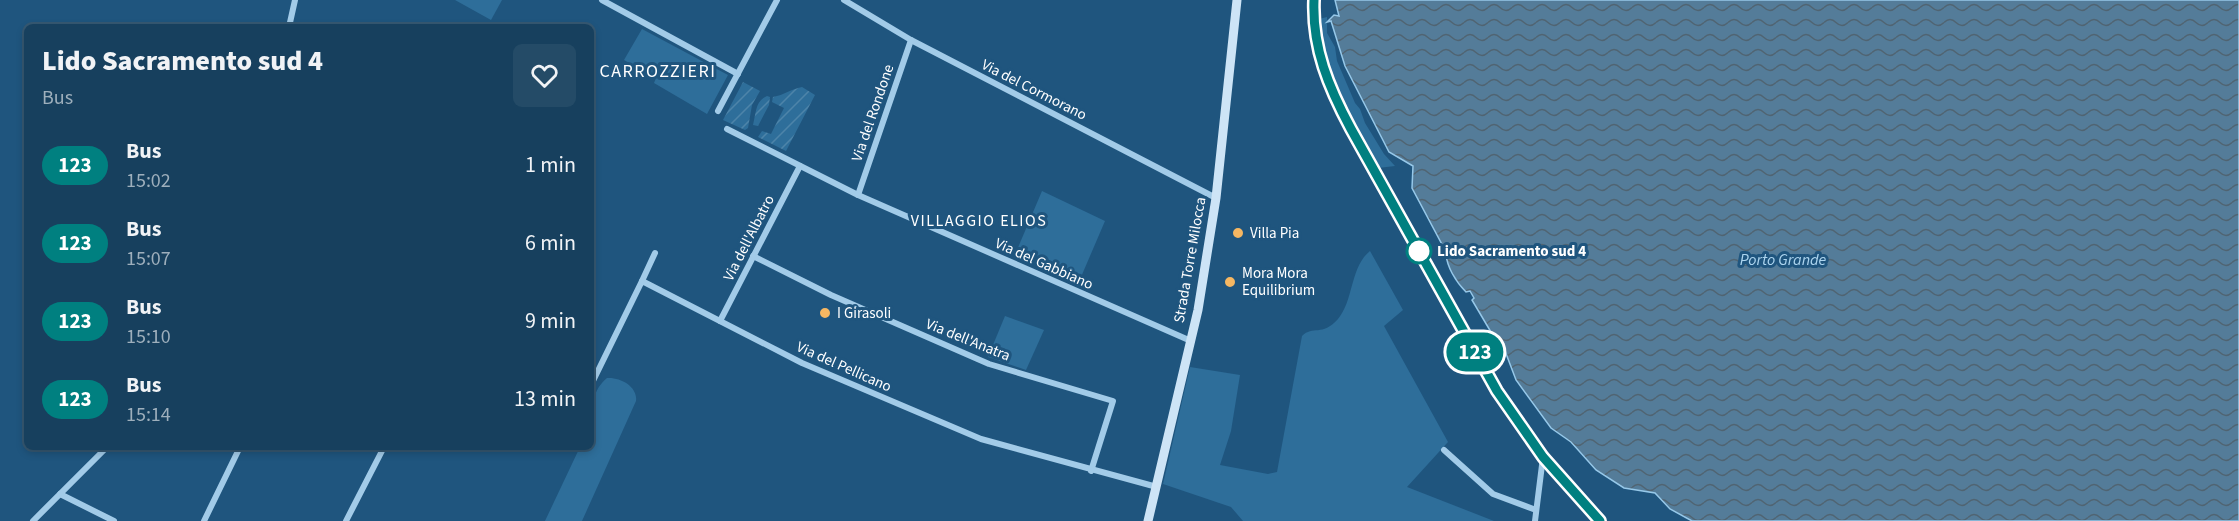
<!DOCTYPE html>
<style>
body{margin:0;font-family:"Source Sans 3",sans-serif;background:#244b67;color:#f1f3f6;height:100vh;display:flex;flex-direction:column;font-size:22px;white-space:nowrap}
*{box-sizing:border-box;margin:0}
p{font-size:20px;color:#9eafbc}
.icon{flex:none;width:33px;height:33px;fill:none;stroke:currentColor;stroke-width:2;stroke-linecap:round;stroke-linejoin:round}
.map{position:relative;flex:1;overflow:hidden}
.sheet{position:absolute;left:24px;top:24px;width:570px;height:426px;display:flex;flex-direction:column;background:#17405e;border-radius:9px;box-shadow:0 3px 9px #0003,0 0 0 2px #365973}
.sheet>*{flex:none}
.badge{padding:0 12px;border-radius:20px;font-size:21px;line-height:39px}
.map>.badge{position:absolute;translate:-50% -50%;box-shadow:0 0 0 3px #fff}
.round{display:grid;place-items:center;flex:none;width:63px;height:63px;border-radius:9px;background:#244b67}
.head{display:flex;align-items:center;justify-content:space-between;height:102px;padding:0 18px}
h1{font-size:28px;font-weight:800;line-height:45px}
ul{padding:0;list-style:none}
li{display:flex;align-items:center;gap:18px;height:78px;padding:0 18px}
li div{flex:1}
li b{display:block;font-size:22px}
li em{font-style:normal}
li .badge{min-width:66px;font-weight:700;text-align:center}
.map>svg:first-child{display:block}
</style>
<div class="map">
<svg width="2239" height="521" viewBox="0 0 2239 521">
<defs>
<pattern id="garden-furrows" width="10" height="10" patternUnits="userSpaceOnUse" patternTransform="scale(1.5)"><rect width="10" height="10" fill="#2e6e9a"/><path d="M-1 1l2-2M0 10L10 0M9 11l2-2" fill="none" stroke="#4d84a9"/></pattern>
<pattern id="water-waves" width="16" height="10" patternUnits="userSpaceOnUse" patternTransform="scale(1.5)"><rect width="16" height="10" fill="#547c99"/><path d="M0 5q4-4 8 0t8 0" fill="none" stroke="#506472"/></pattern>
</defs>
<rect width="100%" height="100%" fill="#1f557e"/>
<!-- green -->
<g fill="#2e6e9a">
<path d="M 455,0 L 502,0 L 491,20 Z"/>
<path d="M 1327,17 L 1327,33 L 1335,47 L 1337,61 L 1355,103 L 1360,109 L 1365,123 L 1384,154 L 1395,166 L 1378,168 C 1351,118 1323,77 1319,19 Z"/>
<path d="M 642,29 L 728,75 L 707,114 L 654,83 L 656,78 L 624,60 Z"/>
<path d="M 1042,191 L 1105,221 L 1078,284 L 1067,280 L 1063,274 L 1056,275 L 1034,265 L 1033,262 L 1029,260 L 1026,262 L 1014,257 Z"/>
<path d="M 1370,251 L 1403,310 L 1384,326 L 1448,442 L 1407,487 L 1494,521 L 1243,521 L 1231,507 L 1163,484 L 1190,367 L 1240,375 L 1231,431 L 1220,465 L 1268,474 L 1277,472 L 1302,336 C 1313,325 1322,337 1338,319 C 1354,300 1350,267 1370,251 Z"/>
<path d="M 1005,316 L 1044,330 L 1026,370 L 988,357 Z"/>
<path d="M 607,378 C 621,377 638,387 636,401 L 582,521 L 545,521 L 580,447 L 591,447 C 591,425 587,394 607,378 Z"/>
</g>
<!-- garden -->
<g fill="url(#garden-furrows)">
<path d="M 743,82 L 760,91 L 752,105 L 748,128 L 745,130 L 723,120 Z"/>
<path d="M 802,87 L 815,95 L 786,151 L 758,137 L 762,131 L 771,134 L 784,108 L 772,102 L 773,97 C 784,95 791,89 802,87 Z"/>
<path d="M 767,96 L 770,97 L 769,105 L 758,126 L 753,125 C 756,114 755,101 767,96 Z"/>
</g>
<!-- water -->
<path fill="url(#water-waves)" stroke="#96c8e9" stroke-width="1.5" d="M 1335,0 L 2239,0 L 2239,521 L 1692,521 L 1670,509 L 1655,493 L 1624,488 L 1596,470 L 1571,442 L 1551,428 L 1516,380 L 1505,351 L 1498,344 L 1472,300 L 1474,298 L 1470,291 L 1466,292 C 1456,282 1446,266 1446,252 L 1412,188 L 1413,166 L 1389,152 L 1345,66 L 1331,21 L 1327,22 L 1334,15 L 1339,16 Z"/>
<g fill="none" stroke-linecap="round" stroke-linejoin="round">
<!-- street -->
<g stroke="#a2cbe8" stroke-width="6">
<path d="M 602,0 L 738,74"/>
<path d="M 844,0 L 911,40 L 1216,198"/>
<path d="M 289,27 L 295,0"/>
<path d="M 718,111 L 777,0"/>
<path d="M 727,129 L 858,195 L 1191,341"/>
<path d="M 858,195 L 911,40"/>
<path d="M 753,256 L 831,295 L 989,364 L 1113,401 L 1091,471"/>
<path d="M 642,281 L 655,253"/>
<path d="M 720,321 L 800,166"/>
<path d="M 591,385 L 642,281 L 802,363 L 981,439 L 1157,487"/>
<path d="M 1444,450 L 1493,494 L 1536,510"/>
<path d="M 60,494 L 114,521"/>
<path d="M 33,521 L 107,447"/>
<path d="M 204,521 L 240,447"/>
<path d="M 346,521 L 384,447"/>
<path d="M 1535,521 L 1543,457"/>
</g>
<!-- secondary -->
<g stroke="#cde4f6" stroke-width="9">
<path d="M 1314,0 C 1312,48 1329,88 1351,129 L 1497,391 L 1543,457 L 1600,521"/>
<path d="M 1148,521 L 1198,310 L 1216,198 L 1237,0"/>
</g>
</g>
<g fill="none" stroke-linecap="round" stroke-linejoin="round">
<!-- line casing -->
<g stroke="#fff" stroke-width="14">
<path id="line" d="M 1314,0 C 1312,48 1329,88 1351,129 L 1497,391 L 1543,457 L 1600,521"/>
</g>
<!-- line -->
<use href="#line" stroke="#008080" stroke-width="9"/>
</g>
<!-- markers -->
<g fill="#f6b762" stroke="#1f557e" stroke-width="2">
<circle cx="1238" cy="233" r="6"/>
<circle cx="1230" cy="282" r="6"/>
<circle cx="825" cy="313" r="6"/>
</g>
<circle fill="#fff" stroke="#008080" stroke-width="3" cx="1419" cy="251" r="12"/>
<g text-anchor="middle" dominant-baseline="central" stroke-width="6" stroke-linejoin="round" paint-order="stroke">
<!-- street labels -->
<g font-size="15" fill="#fff" stroke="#1f557e">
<text transform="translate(1034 90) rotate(27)">Via del Cormorano</text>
<text transform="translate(873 113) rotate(-71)">Via del Rondone</text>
<text transform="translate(749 238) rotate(-63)">Via dell'Albatro</text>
<text transform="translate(1190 260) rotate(-80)">Strada Torre Milocca</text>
<text transform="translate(1044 264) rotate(24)">Via del Gabbiano</text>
<text transform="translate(968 340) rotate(22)">Via dell'Anatra</text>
<text transform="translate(844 367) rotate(24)">Via del Pellicano</text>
</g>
<!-- poi labels -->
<g font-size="15" fill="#fff" stroke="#1f557e" text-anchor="start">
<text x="1250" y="233">Villa Pia</text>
<text x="1242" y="273">Mora Mora<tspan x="1242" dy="17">Equilibrium</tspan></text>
<text x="837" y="313">I Girasoli</text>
</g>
<!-- stop labels -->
<g font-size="15" font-weight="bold" fill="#fff" stroke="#1f557e" text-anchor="start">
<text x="1437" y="251">Lido Sacramento sud 4</text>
</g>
<!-- neighbourhood labels -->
<g font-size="16" letter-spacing="1.5" fill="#fff" stroke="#1f557e">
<text x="979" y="221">VILLAGGIO ELIOS</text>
</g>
<!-- water labels -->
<g font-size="16" font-style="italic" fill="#add5ef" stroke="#1f557e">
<text x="1783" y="260">Porto Grande</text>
</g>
<!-- quarter labels -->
<g font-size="18" letter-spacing="1.5" fill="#fff" stroke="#1f557e">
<text x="658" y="71">CARROZZIERI</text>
</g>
</g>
</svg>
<b class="badge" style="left:1475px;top:352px;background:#008080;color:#fff">123</b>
<section class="sheet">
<div class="head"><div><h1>Lido Sacramento sud 4</h1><p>Bus</p></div><a class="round"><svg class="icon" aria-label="heart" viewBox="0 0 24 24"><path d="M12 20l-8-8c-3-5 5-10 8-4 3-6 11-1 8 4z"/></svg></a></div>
<ul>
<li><span class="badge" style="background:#008080;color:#fff">123</span><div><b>Bus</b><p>15:02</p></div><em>1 min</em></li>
<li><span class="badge" style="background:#008080;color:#fff">123</span><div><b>Bus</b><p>15:07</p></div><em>6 min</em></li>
<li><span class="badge" style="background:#008080;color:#fff">123</span><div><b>Bus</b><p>15:10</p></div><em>9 min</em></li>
<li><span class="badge" style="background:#008080;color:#fff">123</span><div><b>Bus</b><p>15:14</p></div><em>13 min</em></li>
</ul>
</section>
</div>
